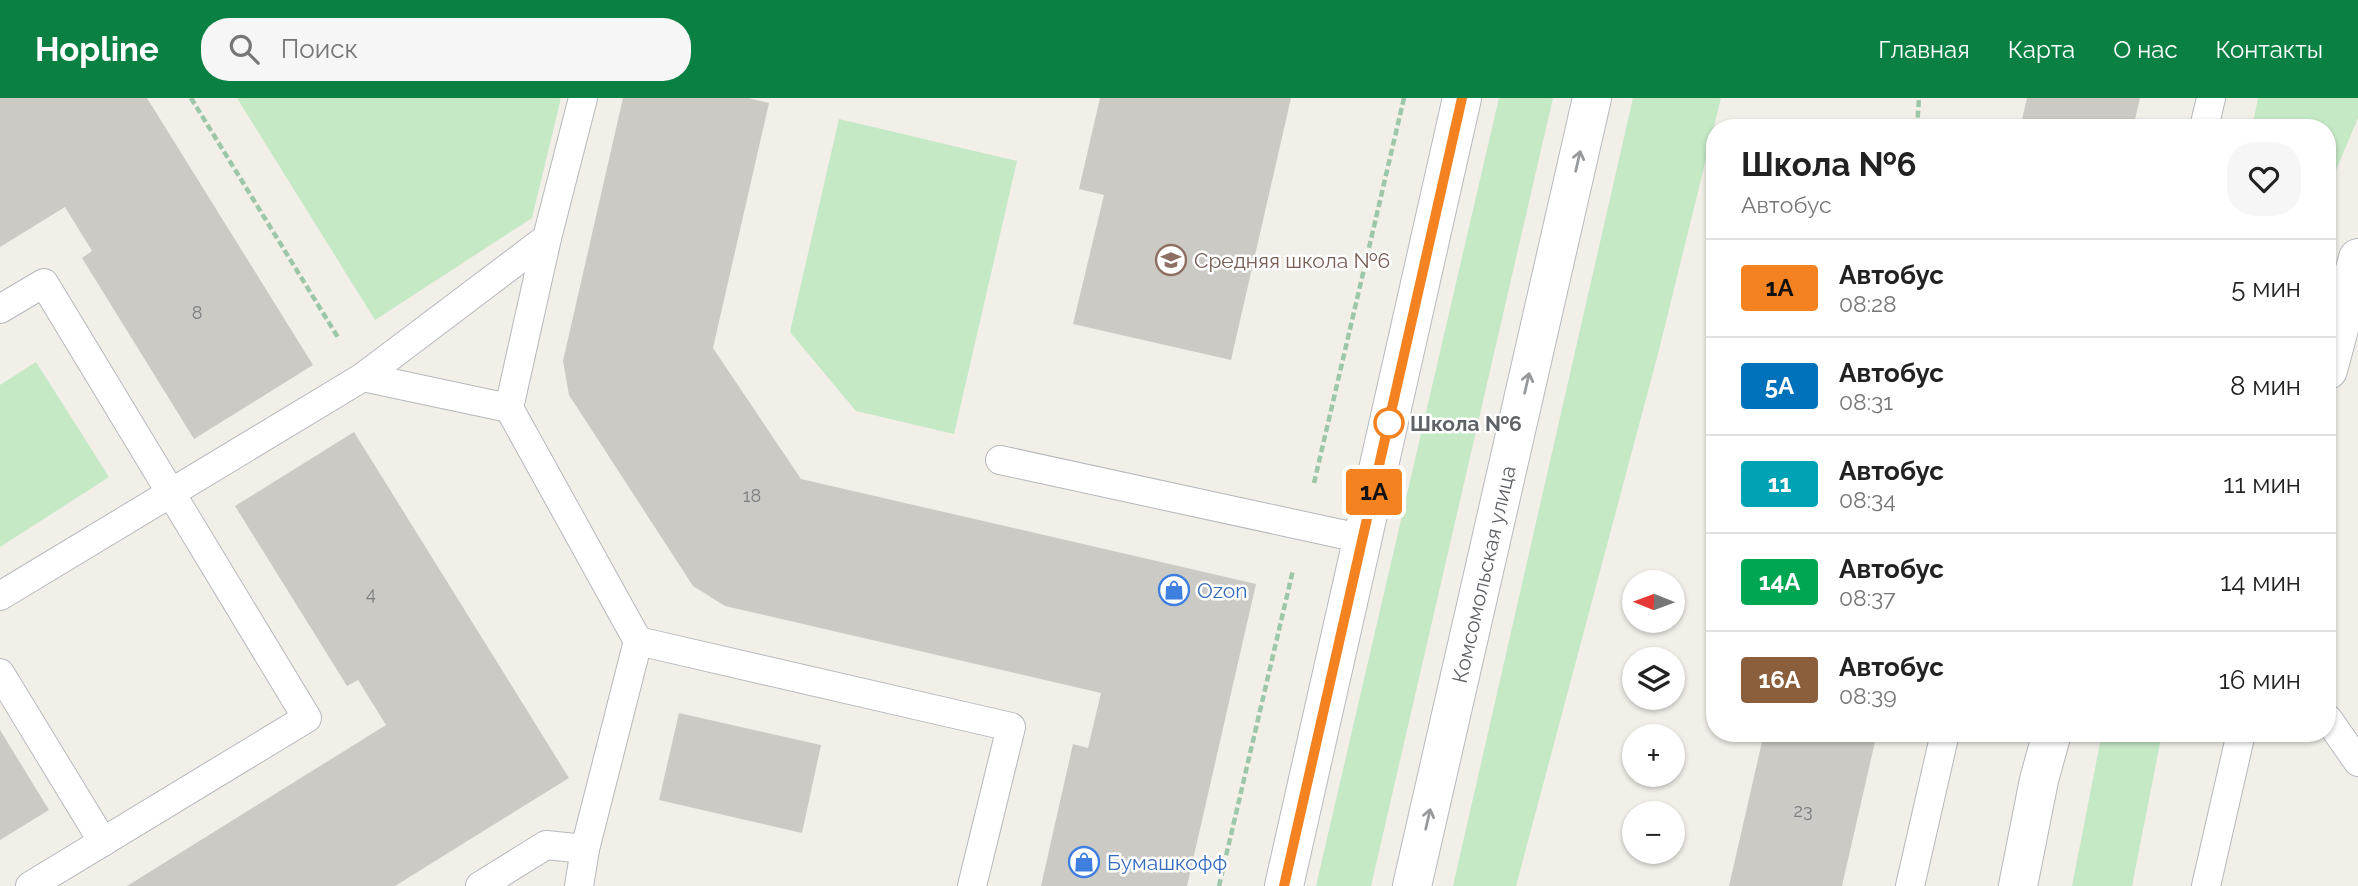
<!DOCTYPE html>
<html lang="ru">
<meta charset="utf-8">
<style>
body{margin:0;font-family:Raleway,sans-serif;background:#f6f6f6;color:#222;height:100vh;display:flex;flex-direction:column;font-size:26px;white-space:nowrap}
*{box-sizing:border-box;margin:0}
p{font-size:23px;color:#767676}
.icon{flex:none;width:38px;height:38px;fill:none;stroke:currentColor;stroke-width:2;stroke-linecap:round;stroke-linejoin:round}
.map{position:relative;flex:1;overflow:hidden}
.side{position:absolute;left:1706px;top:21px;width:630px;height:623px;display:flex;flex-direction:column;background:#fff;border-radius:28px;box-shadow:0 2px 5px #0004}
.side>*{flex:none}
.badge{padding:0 14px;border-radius:5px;font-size:24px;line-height:46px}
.needle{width:46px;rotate:271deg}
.buttons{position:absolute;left:1622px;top:472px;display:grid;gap:14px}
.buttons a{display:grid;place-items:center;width:63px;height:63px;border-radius:50%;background:#fff;box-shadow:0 2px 5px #0004;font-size:35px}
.map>.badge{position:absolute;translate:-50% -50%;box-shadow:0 0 0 4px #fff}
.round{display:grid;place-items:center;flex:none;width:74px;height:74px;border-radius:28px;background:#f6f6f6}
.summary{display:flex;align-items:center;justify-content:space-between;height:119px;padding:0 35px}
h1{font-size:33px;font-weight:700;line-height:52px}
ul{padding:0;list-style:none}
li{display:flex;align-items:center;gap:21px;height:98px;padding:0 35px;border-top:2px solid #e0e0e0}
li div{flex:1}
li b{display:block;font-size:26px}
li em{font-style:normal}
li .badge{min-width:77px;font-weight:700;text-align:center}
header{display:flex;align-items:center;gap:42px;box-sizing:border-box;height:98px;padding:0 35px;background:#0b8043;color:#fff}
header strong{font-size:33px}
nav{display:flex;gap:38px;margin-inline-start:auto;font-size:24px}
.search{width:490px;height:63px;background:#f6f6f6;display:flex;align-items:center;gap:18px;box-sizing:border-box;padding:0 24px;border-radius:28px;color:#767676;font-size:26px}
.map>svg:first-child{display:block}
</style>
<header>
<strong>Hopline</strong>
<div class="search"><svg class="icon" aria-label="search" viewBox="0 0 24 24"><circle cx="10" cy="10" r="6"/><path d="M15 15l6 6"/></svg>Поиск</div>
<nav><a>Главная</a><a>Карта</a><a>О нас</a><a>Контакты</a></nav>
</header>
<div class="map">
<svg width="2358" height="788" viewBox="0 0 2358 788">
<rect width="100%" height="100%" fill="#f1efe8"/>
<!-- green -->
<g fill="#c5e8c5">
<path d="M 237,0 L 561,0 L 532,120 L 375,222 Z"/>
<path d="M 1499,0 L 1553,0 L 1371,788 L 1316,788 Z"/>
<path d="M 1633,0 L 1721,0 L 1659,252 L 1516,788 L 1453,788 Z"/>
<path d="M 2258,0 L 2358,0 L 2358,20 L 2328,91 L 2328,30 L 2252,30 Z"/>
<path d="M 839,21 L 1017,63 L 954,336 L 856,313 L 790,234 Z"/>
<path d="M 36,264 L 109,379 L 0,449 L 0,287 Z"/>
<path d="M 2102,635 L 2162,635 L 2132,788 L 2072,788 Z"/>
</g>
<!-- building -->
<g fill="#cccac5">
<path d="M 0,0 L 147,0 L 313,267 L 194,341 L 82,160 L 92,153 L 65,109 L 0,149 Z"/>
<path d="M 623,0 L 748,0 L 769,5 L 713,250 L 801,381 L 1256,486 L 1187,788 L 1041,788 L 1073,646 L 1088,650 L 1101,595 L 725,508 L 693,488 L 569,297 L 563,263 Z"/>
<path d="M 1100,0 L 1291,0 L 1231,262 L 1073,226 L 1104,97 L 1079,91 Z"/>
<path d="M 2027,0 L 2140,0 L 2133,30 L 2020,30 Z"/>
<path d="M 354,334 L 569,680 L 395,788 L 127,788 L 386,627 L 358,582 L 347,588 L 235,408 Z"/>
<path d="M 679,615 L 821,647 L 802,735 L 659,702 Z"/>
<path d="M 0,632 L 49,712 L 0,742 Z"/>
<path d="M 1764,635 L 1877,635 L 1842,788 L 1729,788 Z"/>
</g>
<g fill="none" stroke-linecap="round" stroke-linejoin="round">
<!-- lane casing -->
<g stroke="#b5b8bc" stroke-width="30">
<g id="lane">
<path d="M 2204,30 L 2211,0"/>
<path d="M 0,211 L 44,185 L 307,620 L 30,788"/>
<path d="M 363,279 L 509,310"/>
<path d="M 1000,362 L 1364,441"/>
<path d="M 0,498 L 363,279 L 547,140"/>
<path d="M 638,543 L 1011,629 L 972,788"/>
<path d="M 0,575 L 103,744"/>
<path d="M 2328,621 L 2358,664"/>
<path d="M 480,788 L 546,747 L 585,751"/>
<path d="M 579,788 L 585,751 L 638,543 L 509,310 L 547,140 L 583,0"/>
<path d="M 1910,788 L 1945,635"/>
<path d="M 2206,788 L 2241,635"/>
</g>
</g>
<!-- street casing -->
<g stroke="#b5b8bc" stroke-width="40">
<g id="street">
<path d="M 2328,272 L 2358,160"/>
<path d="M 2018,788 L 2039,682 L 2052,635"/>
</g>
</g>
<!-- secondary casing -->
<g stroke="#b6babf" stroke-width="40">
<g id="secondary">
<path d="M 1284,788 L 1462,0"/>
<path id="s1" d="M 1412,788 L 1592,0"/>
</g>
</g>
<!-- path -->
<g stroke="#9cc7a9" stroke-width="4.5" stroke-dasharray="7 3.5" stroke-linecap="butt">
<path d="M 191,0 L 339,241"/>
<path d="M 1917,30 L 1919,0"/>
<path d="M 1314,385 L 1404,0"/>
<path d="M 1219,788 L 1293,472"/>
</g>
<!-- lane -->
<use href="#lane" stroke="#fff" stroke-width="28"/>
<!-- street -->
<use href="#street" stroke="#fff" stroke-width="38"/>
<!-- secondary -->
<use href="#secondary" stroke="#fff" stroke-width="38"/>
</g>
<!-- one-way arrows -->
<defs><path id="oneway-shaft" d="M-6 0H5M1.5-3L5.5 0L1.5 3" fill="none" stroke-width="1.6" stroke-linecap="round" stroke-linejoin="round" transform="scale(1.75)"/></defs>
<g stroke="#979a9d">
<use href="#oneway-shaft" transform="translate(1578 63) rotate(-77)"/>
<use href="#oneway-shaft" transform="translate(1527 285) rotate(-77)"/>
<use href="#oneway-shaft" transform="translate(1428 721) rotate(-77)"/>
</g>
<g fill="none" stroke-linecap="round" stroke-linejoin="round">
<!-- line casing -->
<g stroke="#fff" stroke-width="16">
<path id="line" d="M 1284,788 L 1462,0"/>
</g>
<!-- line -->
<use href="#line" stroke="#f58220" stroke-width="10"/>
</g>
<!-- icons -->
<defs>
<g id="school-ring" transform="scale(1.575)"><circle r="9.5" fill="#fff" stroke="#8d6e63" stroke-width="1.5"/><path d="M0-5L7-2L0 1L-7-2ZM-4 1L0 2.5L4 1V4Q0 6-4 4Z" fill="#8d6e63"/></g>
<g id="shop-ring" transform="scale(1.575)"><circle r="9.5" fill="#fff" stroke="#3f7fe0" stroke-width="1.5"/><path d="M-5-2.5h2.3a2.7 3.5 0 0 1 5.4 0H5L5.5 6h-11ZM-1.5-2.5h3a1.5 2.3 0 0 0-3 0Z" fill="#3f7fe0"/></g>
</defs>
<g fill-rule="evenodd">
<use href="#school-ring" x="1171" y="162"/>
<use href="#shop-ring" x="1174" y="492"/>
<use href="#shop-ring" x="1084" y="764"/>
</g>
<!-- markers -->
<circle fill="#fff" stroke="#f58220" stroke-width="3.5" cx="1389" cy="325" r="14"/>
<g text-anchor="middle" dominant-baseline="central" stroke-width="5" stroke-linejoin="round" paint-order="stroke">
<!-- number labels -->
<g font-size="18" fill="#7a7d7f">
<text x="197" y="214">8</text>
<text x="752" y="397">18</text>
<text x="371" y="495">4</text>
<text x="1803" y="712">23</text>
</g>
<!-- education labels -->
<g font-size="21" fill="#785e54" stroke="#fff" text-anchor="start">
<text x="1194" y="162">Средняя школа №6</text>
</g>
<!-- stop labels -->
<g font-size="21" font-weight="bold" fill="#5f6368" stroke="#fff" text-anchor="start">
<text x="1410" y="325">Школа №6</text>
</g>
<!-- street labels -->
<g font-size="21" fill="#5f6368" stroke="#fff">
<text stroke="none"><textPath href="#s1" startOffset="320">Комсомольская улица</textPath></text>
</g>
<!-- shop labels -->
<g font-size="21" fill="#366cbe" stroke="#fff" text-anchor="start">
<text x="1197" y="492">Ozon</text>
<text x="1107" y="764">Бумашкофф</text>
</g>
</g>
</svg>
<div class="buttons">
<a><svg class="needle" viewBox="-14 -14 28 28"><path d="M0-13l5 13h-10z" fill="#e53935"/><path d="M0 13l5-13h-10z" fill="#767676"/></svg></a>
<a><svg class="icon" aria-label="layers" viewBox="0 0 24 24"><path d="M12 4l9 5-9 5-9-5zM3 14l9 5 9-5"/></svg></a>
<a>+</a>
<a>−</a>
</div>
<b class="badge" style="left:1374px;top:394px;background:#f58220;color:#111">1А</b>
<section class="side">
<div class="summary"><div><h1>Школа №6</h1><p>Автобус</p></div><a class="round"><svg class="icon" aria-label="heart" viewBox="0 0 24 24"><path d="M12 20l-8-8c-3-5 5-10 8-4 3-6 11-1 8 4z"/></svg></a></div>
<ul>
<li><span class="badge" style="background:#f58220;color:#111">1А</span><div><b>Автобус</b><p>08:28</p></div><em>5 мин</em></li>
<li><span class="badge" style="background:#0072bc;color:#fff">5А</span><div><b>Автобус</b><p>08:31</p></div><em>8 мин</em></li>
<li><span class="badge" style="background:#00a3b4;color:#fff">11</span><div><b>Автобус</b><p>08:34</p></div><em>11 мин</em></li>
<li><span class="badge" style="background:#00a651;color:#fff">14А</span><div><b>Автобус</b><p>08:37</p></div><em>14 мин</em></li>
<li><span class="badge" style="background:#8b5e3c;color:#fff">16А</span><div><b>Автобус</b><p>08:39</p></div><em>16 мин</em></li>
</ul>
</section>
</div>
